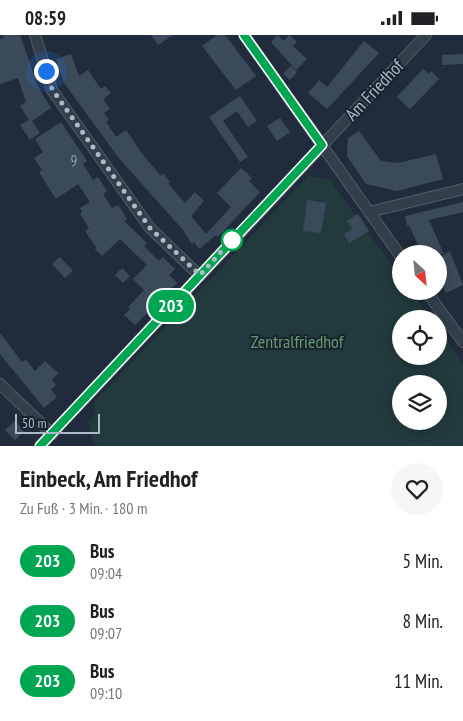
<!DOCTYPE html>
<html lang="de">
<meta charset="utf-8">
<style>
body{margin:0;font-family:"PT Sans Narrow",sans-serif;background:#f6f6f6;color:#202124;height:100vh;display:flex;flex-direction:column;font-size:19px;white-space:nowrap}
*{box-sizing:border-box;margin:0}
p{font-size:16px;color:#757577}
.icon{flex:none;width:28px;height:28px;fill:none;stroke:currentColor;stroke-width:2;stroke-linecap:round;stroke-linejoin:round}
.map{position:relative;height:411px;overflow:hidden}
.details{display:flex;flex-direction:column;background:#fff;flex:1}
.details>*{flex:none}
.badge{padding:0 10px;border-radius:16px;font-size:18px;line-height:32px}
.needle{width:32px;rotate:153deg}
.fabs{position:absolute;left:392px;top:210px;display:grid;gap:10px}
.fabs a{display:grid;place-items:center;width:55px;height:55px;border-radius:50%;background:#fff;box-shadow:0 2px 12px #0003;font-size:25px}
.scale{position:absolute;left:15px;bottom:12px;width:85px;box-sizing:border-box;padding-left:5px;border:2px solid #aeb9c7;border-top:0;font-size:14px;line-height:18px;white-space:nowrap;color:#aeb9c7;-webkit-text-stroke:4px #19232f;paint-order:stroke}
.you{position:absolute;width:25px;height:25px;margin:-12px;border:4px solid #fff;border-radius:50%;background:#1a73e8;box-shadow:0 0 0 8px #1a73e833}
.map>.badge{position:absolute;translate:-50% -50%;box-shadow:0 0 0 2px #fff}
.round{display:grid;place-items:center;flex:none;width:52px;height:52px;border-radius:26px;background:#f6f6f6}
.overview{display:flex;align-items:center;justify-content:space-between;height:85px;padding:0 20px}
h1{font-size:24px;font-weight:800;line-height:38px}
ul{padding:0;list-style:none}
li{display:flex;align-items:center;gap:15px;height:60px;padding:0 20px}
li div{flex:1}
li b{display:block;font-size:19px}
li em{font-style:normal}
li .badge{min-width:55px;font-weight:700;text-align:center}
.status{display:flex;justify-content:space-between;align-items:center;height:35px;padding:0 25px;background:#fff;direction:ltr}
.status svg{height:14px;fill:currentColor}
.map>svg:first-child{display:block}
</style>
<div class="status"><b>08:59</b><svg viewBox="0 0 49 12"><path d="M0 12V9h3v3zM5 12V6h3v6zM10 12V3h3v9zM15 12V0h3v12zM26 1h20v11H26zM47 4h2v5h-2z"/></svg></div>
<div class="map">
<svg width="463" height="411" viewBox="0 0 463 411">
<rect width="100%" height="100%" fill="#202c3b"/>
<!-- green -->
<path fill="#223a3c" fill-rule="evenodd" d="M 308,141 L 330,145 L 401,243 L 401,256 L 411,256 L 431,284 L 401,284 L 401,321 L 439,321 L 439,295 L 463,328 L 463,411 L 95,411 L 88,387 L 95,380 L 93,368 ZM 401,349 L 439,349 L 439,386 L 401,386 Z"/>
<!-- building -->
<g fill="#3b4a5b">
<path d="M 3,0 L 20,0 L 38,52 L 51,73 L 32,86 L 40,98 L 30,105 L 20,90 L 29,85 L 20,71 L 26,67 L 18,43 L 0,49 L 0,4 L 4,3 Z"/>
<path d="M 151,0 L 173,0 L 158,10 Z"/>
<path d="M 217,0 L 225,0 L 256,41 L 236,55 L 202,11 Z"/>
<path d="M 277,0 L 284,6 L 289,0 L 297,7 L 293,11 L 307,24 L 296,35 L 271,7 Z"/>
<path d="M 364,6 L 379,18 L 327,74 L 308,58 L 319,45 L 327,52 Z"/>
<path d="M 71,19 L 79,41 L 88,35 L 101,54 L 105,51 L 111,58 L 103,64 L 110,74 L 104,78 L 109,85 L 106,87 L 116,102 L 126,95 L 143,120 L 161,141 L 164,139 L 170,147 L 168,148 L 185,168 L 195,157 L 204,166 L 191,181 L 206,199 L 231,172 L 217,158 L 241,133 L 252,143 L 249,146 L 260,157 L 218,202 L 216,200 L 199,214 L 194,207 L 192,209 L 183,195 L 118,122 L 64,48 L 56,24 Z"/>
<path d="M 463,19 L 463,29 L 442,30 L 442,20 Z"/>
<path d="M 291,31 L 297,37 L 290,45 L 283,39 Z"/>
<path d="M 423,34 L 429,39 L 431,36 L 439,44 L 410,74 L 397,62 Z"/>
<path d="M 240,61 L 257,86 L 248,92 L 237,76 L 223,86 L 248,122 L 240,127 L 209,82 Z"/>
<path d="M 280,83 L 290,97 L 277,106 L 267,91 Z"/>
<path d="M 61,87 L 87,126 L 83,129 L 93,145 L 98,142 L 107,156 L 103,159 L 112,173 L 118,170 L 127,184 L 124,186 L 147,208 L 144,211 L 159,226 L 163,222 L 175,234 L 169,240 L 177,248 L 135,290 L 124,280 L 130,274 L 128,272 L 144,255 L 133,244 L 147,230 L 120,204 L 102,221 L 95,214 L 96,212 L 85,196 L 89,193 L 80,179 L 82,177 L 80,173 L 90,167 L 78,149 L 56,164 L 39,137 L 42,135 L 34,123 L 43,117 L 35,104 Z"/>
<path d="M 359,96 L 381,126 L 398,128 L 436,119 L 443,144 L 397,156 L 366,149 L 347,121 L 348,103 Z"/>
<path d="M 307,165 L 326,168 L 321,198 L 303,196 Z"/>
<path d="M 463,167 L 463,177 L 429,185 L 444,219 L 422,219 L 409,190 L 407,191 L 405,181 Z"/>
<path d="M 358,179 L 369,196 L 349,208 L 344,199 L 352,194 L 347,186 Z"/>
<path d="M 450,216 L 463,250 L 446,258 L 439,242 L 439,222 Z"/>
<path d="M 60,222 L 73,236 L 65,243 L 52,229 Z"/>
<path d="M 122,233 L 130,241 L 123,248 L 115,240 Z"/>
<path d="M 0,298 L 22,327 L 26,325 L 35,336 L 45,326 L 58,338 L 52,345 L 56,350 L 51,354 L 57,362 L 44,373 L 0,319 Z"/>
<path d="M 15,386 L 24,396 L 15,405 L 5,395 Z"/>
</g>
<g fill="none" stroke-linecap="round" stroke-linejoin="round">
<!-- street casing -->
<g stroke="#515c69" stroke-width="12">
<g id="street">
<path d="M 35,0 L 52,55 L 150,193 L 200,241"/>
<path d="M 244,0 L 401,222"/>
<path d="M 369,177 L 463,154"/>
<path d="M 426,256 L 463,307"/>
<path d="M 0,349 L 52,399"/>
<path d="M 40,411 L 426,0"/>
</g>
</g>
<!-- street -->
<use href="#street" stroke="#333e4b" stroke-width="10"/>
</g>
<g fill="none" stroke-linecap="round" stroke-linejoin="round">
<!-- line casing -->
<g stroke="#fff" stroke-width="11">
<path id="line" d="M 40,411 L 322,110 L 244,0"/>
</g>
<!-- line -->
<use href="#line" stroke="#00a651" stroke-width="8"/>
<!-- walk -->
<path stroke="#aeb9c7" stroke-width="5" stroke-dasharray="0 9" d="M 46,36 L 52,54 L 150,193 L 200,240 L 232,205"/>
</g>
<!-- markers -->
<circle fill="#fff" stroke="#00a651" stroke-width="2.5" cx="232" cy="205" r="10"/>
<g text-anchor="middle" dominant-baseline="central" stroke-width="4" stroke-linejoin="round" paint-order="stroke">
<!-- number labels -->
<g font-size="15" fill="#919dac">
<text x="74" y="125">9</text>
</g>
<!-- street labels -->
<g font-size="18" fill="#aeb9c7" stroke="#19232f">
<text transform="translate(374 55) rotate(-47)">Am Friedhof</text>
</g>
<!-- park labels -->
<g font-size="18" fill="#649a6e" stroke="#19232f">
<text x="297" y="306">Zentralfriedhof</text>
</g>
</g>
</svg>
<div class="fabs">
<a><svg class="needle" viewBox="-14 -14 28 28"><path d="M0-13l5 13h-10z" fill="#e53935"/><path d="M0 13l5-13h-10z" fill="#757577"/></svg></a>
<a><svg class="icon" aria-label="locate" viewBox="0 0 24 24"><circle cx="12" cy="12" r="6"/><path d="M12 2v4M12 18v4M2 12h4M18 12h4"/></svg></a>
<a><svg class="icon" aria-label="layers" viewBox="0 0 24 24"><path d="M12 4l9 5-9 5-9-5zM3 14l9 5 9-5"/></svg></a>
</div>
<div class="scale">50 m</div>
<div class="you" style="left:46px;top:36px"></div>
<b class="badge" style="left:171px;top:271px;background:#00a651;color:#fff">203</b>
</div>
<section class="details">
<div class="overview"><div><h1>Einbeck, Am Friedhof</h1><p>Zu Fuß · 3 Min. · 180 m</p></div><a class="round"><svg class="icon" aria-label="heart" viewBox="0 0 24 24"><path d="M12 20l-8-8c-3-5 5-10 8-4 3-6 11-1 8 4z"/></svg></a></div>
<ul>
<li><span class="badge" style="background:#00a651;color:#fff">203</span><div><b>Bus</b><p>09:04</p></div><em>5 Min.</em></li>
<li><span class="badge" style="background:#00a651;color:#fff">203</span><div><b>Bus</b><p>09:07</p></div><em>8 Min.</em></li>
<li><span class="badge" style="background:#00a651;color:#fff">203</span><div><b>Bus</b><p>09:10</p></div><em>11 Min.</em></li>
</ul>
</section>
